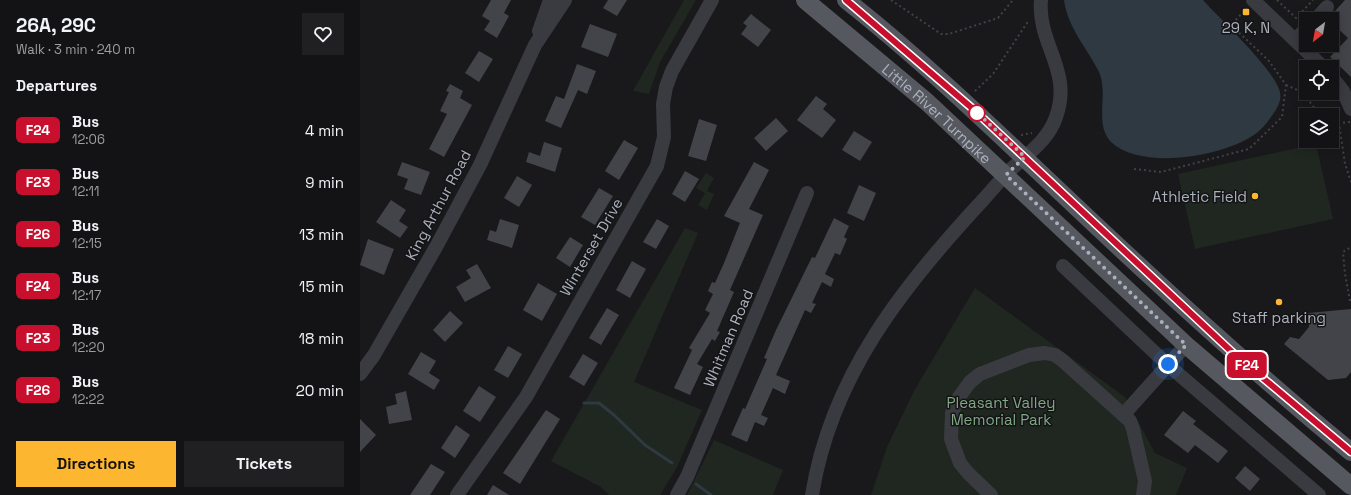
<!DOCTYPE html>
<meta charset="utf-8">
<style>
body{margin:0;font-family:"Space Grotesk",sans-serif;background:#202022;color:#f1f3f6;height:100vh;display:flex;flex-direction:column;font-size:15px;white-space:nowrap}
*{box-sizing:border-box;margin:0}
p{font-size:13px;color:#9d9ea0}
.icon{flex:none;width:22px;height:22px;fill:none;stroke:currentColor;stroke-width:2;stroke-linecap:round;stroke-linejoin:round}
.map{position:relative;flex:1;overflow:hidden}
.side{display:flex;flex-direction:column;background:#131315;width:360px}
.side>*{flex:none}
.badge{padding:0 8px;border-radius:6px;font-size:14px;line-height:26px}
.needle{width:26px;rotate:211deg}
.fabs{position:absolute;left:939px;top:12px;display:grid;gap:8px}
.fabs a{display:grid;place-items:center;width:40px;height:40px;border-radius:0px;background:#131315;box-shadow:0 2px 10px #0003,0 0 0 1px #323234;font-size:20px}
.you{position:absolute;width:20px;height:20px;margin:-10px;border:3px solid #fff;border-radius:50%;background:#1a73e8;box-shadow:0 0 0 6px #1a73e833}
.map>.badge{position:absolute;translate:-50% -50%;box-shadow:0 0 0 2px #fff}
h2{padding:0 16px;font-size:15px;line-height:36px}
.round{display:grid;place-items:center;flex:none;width:42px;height:42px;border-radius:0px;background:#202022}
.head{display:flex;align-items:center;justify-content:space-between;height:68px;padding:0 16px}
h1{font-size:19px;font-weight:600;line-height:30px}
.button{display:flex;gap:8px;margin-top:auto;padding:8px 16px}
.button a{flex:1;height:46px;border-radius:0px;background:#fdb630;color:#111;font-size:16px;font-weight:600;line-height:46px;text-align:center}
.button a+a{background:#202022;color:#f1f3f6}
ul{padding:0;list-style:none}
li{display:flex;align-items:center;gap:12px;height:52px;padding:0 16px}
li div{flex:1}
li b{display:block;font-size:15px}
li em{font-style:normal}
li .badge{min-width:44px;font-weight:700;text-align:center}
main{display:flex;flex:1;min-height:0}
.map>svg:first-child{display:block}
</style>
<main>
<section class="side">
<div class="head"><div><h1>26A, 29C</h1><p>Walk · 3 min · 240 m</p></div><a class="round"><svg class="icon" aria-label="heart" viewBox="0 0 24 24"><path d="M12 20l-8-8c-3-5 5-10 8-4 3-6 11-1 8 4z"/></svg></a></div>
<h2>Departures</h2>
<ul>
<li><span class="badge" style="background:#c8102e;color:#fff">F24</span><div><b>Bus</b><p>12:06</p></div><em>4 min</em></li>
<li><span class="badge" style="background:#c8102e;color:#fff">F23</span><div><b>Bus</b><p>12:11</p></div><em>9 min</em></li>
<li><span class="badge" style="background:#c8102e;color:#fff">F26</span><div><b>Bus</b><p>12:15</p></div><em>13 min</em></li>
<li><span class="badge" style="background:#c8102e;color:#fff">F24</span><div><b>Bus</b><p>12:17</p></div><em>15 min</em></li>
<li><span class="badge" style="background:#c8102e;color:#fff">F23</span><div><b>Bus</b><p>12:20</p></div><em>18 min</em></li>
<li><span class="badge" style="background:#c8102e;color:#fff">F26</span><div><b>Bus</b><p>12:22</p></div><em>20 min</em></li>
</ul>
<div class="button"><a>Directions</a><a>Tickets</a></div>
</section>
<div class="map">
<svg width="991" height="495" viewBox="0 0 991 495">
<rect width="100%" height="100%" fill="#19191c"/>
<!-- green -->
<g fill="#1f2720">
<path d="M 324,0 L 336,0 L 300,62 L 289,94 L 273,91 Z"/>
<path d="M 956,144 L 973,219 L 835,249 L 818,174 Z"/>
<path d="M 346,173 L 354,178 L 347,191 L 354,194 L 347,210 L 338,205 L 345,193 L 336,188 Z"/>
<path d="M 325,228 L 338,233 L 274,382 L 342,410 L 317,467 L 300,495 L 249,495 L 241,487 L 191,461 Z"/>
<path d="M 615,288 L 765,397 L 795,453 L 827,468 L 816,495 L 511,495 L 527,447 L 554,391 Z"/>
<path d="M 354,440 L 423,470 L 413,495 L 327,495 Z"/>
</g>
<!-- water -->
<path fill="#2e3941" d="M 704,0 L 843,0 C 861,20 914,69 920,92 C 922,102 916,110 911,117 C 905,126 898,133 889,138 C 857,157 781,170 751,142 C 733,123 750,93 738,70 C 725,45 708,28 704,0 Z"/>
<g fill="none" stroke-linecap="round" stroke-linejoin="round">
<!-- stream -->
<g stroke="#2e3941" stroke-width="3">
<path d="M 224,403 L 239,403 L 254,415 L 285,445 L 312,463"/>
<path d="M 336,484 L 351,495"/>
</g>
</g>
<!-- building -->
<g fill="#434449">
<path d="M 131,0 L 151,0 L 144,13 L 149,16 L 137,38 L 124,30 L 130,21 L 122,16 Z"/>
<path d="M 248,0 L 267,0 L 257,16 L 243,8 Z"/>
<path d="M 985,0 L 991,0 L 991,77 L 970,57 L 988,38 L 972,23 L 972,19 L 968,19 Z"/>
<path d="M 391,14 L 411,30 L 398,47 L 381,34 L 387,26 L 383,23 Z"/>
<path d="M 230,24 L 257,34 L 248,57 L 221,47 Z"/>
<path d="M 119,51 L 133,59 L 119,82 L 105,73 Z"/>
<path d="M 217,64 L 236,71 L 227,94 L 218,90 L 201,128 L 185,121 L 196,96 L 204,99 Z"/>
<path d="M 90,84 L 103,91 L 100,98 L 112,105 L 84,157 L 69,149 L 87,114 L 80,111 L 89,92 L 86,91 Z"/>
<path d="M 456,96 L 467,104 L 463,109 L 476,120 L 462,138 L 437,120 Z"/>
<path d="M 416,118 L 428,131 L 406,151 L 394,138 Z"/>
<path d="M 339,119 L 357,125 L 346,161 L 328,156 Z"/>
<path d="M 494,131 L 512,142 L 500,161 L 482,150 Z"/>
<path d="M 264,140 L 278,148 L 259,180 L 245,171 Z"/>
<path d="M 184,142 L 202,148 L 195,172 L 166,162 L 169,152 L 180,156 Z"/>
<path d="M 42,162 L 70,172 L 61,195 L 44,189 L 48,179 L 37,175 Z"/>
<path d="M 394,162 L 409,170 L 389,209 L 403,215 L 370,290 L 374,292 L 357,331 L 360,332 L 355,341 L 352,339 L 337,364 L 343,367 L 330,395 L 314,388 L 332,350 L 329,348 L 350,313 L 345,310 L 353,294 L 348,291 L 352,282 L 355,283 L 364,263 L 380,223 L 364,216 Z"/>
<path d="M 325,171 L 339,179 L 325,202 L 312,194 Z"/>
<path d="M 157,176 L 172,185 L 159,207 L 144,198 Z"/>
<path d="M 499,185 L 516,193 L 504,221 L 487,213 Z"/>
<path d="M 239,188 L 253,196 L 235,225 L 221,217 Z"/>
<path d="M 31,200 L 46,210 L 39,221 L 48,227 L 40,238 L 16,222 Z"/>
<path d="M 474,218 L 489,226 L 484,237 L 487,239 L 480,255 L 475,253 L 465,274 L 474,279 L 471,287 L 462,282 L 452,303 L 456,304 L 451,313 L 445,310 L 416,375 L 430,381 L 425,394 L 413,388 L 401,415 L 408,418 L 404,426 L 395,422 L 387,442 L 371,435 L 383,408 L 385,409 L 407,359 L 404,358 L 416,330 L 452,257 L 455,258 Z"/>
<path d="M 140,219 L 159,225 L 152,248 L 127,240 L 130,230 L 136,232 Z"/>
<path d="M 297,219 L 309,226 L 296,249 L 283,242 Z"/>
<path d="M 210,237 L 223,245 L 210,267 L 196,258 Z"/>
<path d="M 8,239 L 34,249 L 24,275 L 0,265 Z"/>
<path d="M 272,261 L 286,269 L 270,298 L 256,290 Z"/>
<path d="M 117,264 L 131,288 L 105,302 L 96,287 L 111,278 L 106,270 Z"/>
<path d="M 178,283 L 197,294 L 182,321 L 163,310 Z"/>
<path d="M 247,308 L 259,315 L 241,345 L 229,338 Z"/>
<path d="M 991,309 L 991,372 L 986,378 L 968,380 L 924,344 L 930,337 L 939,339 L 949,327 L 948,313 Z"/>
<path d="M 90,311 L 103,323 L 85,342 L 73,330 Z"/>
<path d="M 148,346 L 162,354 L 148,378 L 134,370 Z"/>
<path d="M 61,352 L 76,361 L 69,373 L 80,380 L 74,390 L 48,374 Z"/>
<path d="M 223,354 L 238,363 L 224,386 L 209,377 Z"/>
<path d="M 119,386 L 136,397 L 120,422 L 103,411 Z"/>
<path d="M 46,391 L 52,420 L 29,424 L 26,407 L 37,404 L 35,394 Z"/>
<path d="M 186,410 L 200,419 L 160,484 L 143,473 Z"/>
<path d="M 823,411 L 836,421 L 833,424 L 868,451 L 858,463 L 835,445 L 828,453 L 804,435 Z"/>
<path d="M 0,419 L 16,435 L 0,452 Z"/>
<path d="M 96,425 L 110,435 L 95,458 L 81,448 Z"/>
<path d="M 71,464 L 85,472 L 70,495 L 50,495 Z"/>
<path d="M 885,466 L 900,479 L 890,491 L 875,478 Z"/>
<path d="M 133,485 L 149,495 L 127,495 Z"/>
</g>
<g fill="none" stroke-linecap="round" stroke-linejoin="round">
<!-- path -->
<g stroke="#404248" stroke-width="2" stroke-dasharray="2 3" stroke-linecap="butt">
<path d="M 531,0 L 581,34 L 589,34 L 638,18 L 653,0"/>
<path d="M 917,0 L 936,18 L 953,0"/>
<path d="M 972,33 L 977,28"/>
<path d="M 926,85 L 942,92 L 960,115"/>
<path d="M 615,91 L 633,74 L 669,20"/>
<path d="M 972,121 L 979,123"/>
<path d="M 990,122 L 979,123 L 985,164 L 991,182"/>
<path d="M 661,135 L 672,133"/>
<path d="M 774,169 L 801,172 L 889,149 L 922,117 L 926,85 L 909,61 L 871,25 L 885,10"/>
<path d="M 990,301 L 985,274 L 983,252 L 991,247"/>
</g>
<!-- minor -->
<g stroke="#3a3b41" stroke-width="14">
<path d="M 893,0 L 963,67"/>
<path d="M 956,19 L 967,7"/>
<path d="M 179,31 L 190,0"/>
<path d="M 935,40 L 946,29"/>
<path d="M 972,77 L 983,91 L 991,109"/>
<path d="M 703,266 L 808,365 L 959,495"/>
<path d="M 0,374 L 14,355 L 76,247 L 120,165 L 175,45 L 205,0"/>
<path d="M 763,415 L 826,345"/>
<path d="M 97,495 L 166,397 L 297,166 L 304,137 L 303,104 L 306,87 L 312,71 L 352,0"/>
<path d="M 317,495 L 327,477 L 447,193"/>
<path d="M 452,495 C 471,376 543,286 623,200 C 630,192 638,183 645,175 C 663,157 688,142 696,117 C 713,70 677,44 681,0"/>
<path d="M 631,495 L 608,473 L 600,463 L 591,439 L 592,413 L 597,400 L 610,382 L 620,374 L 669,355 L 685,353 L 695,355 L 702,360 L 770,421 L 773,429 L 785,481 L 783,495"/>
</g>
<!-- major -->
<g stroke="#565860" stroke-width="18">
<path id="s1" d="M 445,0 L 567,102 L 826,345 L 991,486"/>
<path d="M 486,0 C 572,68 649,144 729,219 C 814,299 901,378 991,452"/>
</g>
</g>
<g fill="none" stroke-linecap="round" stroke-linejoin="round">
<!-- line casing -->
<g stroke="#fff" stroke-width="9">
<path id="line" d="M 486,0 L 613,109 L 872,352 L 991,452"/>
</g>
<!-- line -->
<use href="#line" stroke="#c8102e" stroke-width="6"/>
<!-- walk -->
<path stroke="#abb0bc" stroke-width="4" stroke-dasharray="0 7.2" d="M 617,113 L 613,109 L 665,157 L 646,175 L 826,345 L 808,364"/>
</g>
<!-- markers -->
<g fill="#fdb630" stroke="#141417" stroke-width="1.5">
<rect x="882" y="8" width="8" height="8" rx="2"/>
<circle cx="895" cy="196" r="4"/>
<circle cx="919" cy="302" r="4"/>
</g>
<circle fill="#fff" stroke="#c8102e" stroke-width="2" cx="617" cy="113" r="8"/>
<g text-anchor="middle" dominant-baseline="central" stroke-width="3" stroke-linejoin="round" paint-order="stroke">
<!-- poi labels -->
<g font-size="15" fill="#abb0bc" stroke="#141417">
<text x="886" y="27">29 K, N</text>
<text x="887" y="196" text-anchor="end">Athletic Field</text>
<text x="919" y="317">Staff parking</text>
</g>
<!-- street labels -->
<g font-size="15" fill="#abb0bc" stroke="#141417">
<text stroke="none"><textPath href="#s1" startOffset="174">Little River Turnpike</textPath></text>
<text transform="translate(78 205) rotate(-62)">King Arthur Road</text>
<text transform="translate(231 247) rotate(-60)">Winterset Drive</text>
<text transform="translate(368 338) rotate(-67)">Whitman Road</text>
</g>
<!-- park labels -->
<g font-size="15" fill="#81a883" stroke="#141417">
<text x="641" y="402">Pleasant Valley<tspan x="641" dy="17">Memorial Park</tspan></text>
</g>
</g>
</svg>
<div class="fabs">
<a><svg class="needle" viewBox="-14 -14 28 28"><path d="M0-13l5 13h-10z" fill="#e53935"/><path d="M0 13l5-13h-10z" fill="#9d9ea0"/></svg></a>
<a><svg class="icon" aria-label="locate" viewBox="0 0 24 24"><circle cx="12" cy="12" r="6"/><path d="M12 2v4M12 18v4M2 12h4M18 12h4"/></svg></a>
<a><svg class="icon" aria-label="layers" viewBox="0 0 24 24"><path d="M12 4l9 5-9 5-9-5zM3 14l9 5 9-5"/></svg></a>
</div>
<div class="you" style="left:808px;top:364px"></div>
<b class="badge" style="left:887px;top:365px;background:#c8102e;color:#fff">F24</b>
</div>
</main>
